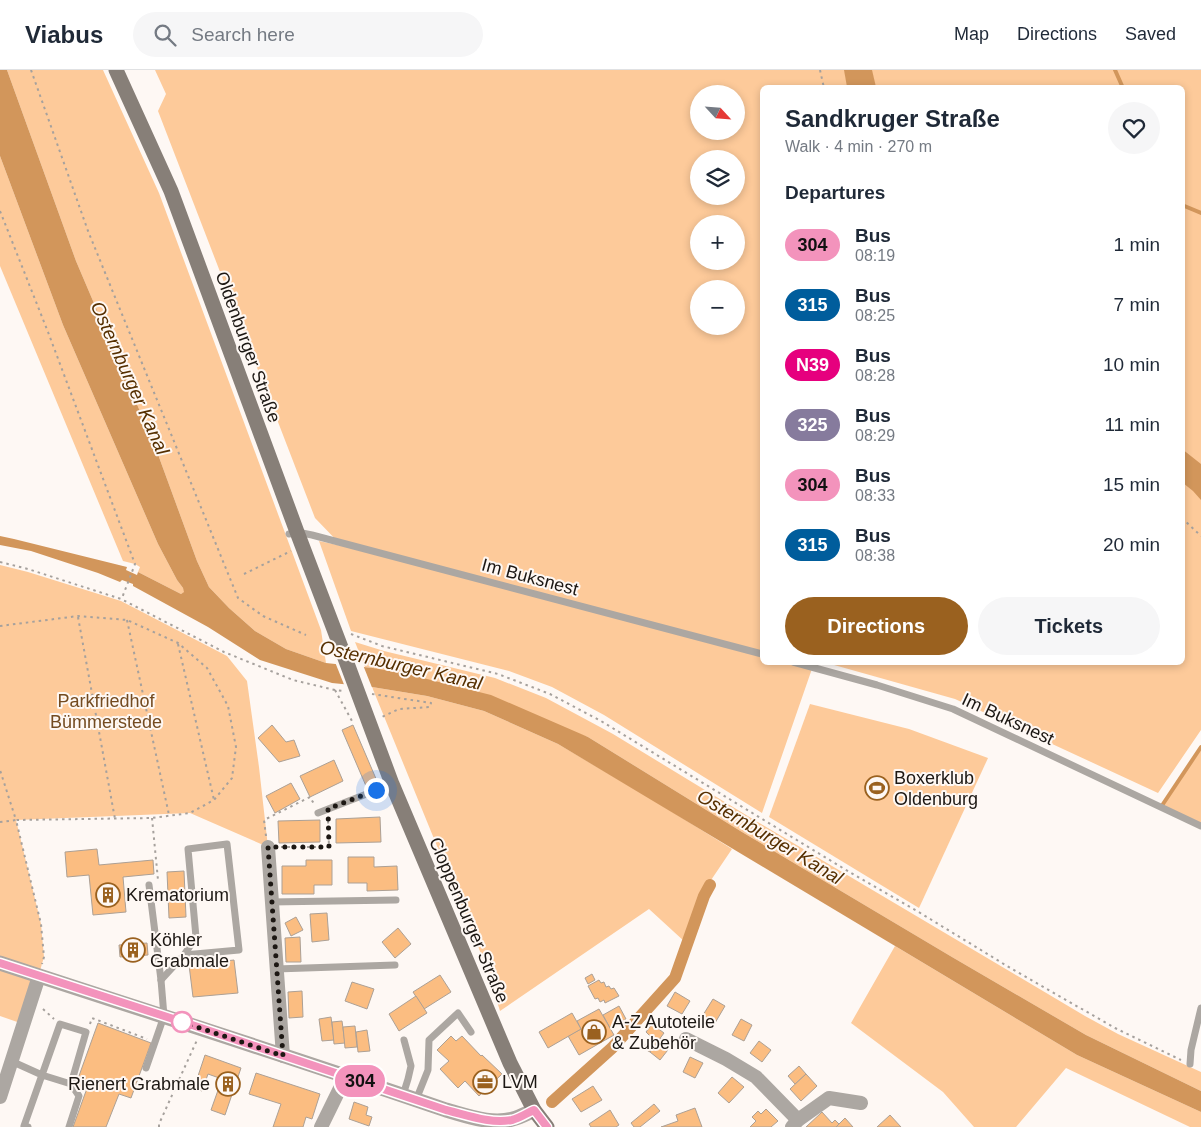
<!DOCTYPE html>
<meta charset="utf-8">
<style>
body{margin:0;font-family:Helvetica,sans-serif;background:#f6f6f7;color:#1f2937;height:100vh;display:flex;flex-direction:column;font-size:19px;white-space:nowrap}
*{box-sizing:border-box;margin:0}
p{font-size:16px;color:#747a83}
.icon{flex:none;width:28px;height:28px;fill:none;stroke:currentColor;stroke-width:2;stroke-linecap:round;stroke-linejoin:round}
.map{position:relative;flex:1;overflow:hidden}
.side{position:absolute;left:760px;top:15px;width:425px;height:580px;display:flex;flex-direction:column;background:#fff;border-radius:8px;box-shadow:0 2px 8px #0003}
.side>*{flex:none}
.badge{padding:0 10px;border-radius:16px;font-size:18px;line-height:32px}
.needle{width:32px;rotate:116deg}
.buttons{position:absolute;left:690px;top:15px;display:grid;gap:10px}
.buttons a{display:grid;place-items:center;width:55px;height:55px;border-radius:50%;background:#fff;box-shadow:0 2px 8px #0003;font-size:25px}
.you{position:absolute;width:25px;height:25px;margin:-12px;border:4px solid #fff;border-radius:50%;background:#1a73e8;box-shadow:0 0 0 8px #1a73e833}
.map>.badge{position:absolute;translate:-50% -50%;box-shadow:0 0 0 2px #fff}
h2{padding:0 25px;font-size:19px;line-height:45px}
.round{display:grid;place-items:center;flex:none;width:52px;height:52px;border-radius:26px;background:#f6f6f7}
.head{display:flex;align-items:center;justify-content:space-between;height:85px;padding:0 25px}
h1{font-size:24px;font-weight:700;line-height:38px}
.cta{display:flex;gap:10px;margin-top:auto;padding:10px 25px}
.cta a{flex:1;height:58px;border-radius:30px;background:#9a611f;color:#fff;font-size:20px;font-weight:700;line-height:58px;text-align:center}
.cta a+a{background:#f6f6f7;color:#1f2937}
ul{padding:0;list-style:none}
li{display:flex;align-items:center;gap:15px;height:60px;padding:0 25px}
li div{flex:1}
li b{display:block;font-size:19px}
li em{font-style:normal}
li .badge{min-width:55px;font-weight:700;text-align:center}
header{display:flex;align-items:center;gap:30px;box-sizing:border-box;height:70px;padding:0 25px;background:#fff;border-bottom:1px solid #e0e1e3}
header strong{font-size:24px}
nav{display:flex;gap:28px;margin-inline-start:auto;font-size:18px}
.search{width:350px;height:45px;background:#f6f6f7;display:flex;align-items:center;gap:12px;box-sizing:border-box;padding:0 18px;border-radius:28px;color:#747a83;font-size:19px}
.map>svg:first-child{display:block}
</style>
<header>
<strong>Viabus</strong>
<div class="search"><svg class="icon" aria-label="search" viewBox="0 0 24 24"><circle cx="10" cy="10" r="6"/><path d="M15 15l6 6"/></svg>Search here</div>
<nav><a>Map</a><a>Directions</a><a>Saved</a></nav>
</header>
<div class="map">
<svg width="1201" height="1057" viewBox="0 0 1201 1057">
<rect width="100%" height="100%" fill="#fef8f4"/>
<!-- green -->
<g fill="#fdca9a" fill-rule="evenodd">
<path d="M 7,0 L 103,0 L 159,123 L 321,560 L 326,593 L 286,579 L 255,561 L 229,538 L 209,517 L 197,491 L 156,379 L 76,191 Z"/>
<path d="M 155,0 L 1201,0 L 1201,660 L 1158,723 L 955,629 L 827,593 L 1182,592 L 1182,18 L 762,18 L 762,592 L 814,593 L 762,743 L 604,645 L 552,617 L 509,601 L 351,561 L 319,471 L 342,476 L 315,448 L 158,41 L 166,24 ZM 699,24 L 736,24 L 736,61 L 699,61 ZM 699,89 L 736,89 L 736,126 L 699,126 ZM 699,154 L 736,154 L 736,191 L 699,191 ZM 699,219 L 736,219 L 736,256 L 699,256 Z"/>
<path d="M 0,86 L 63,255 L 158,474 L 177,510 L 183,518 L 185,522 L 181,524 L 138,502 L 140,497 L 135,494 L 123,491 L 0,196 Z"/>
<path d="M 0,495 L 28,502 L 121,531 L 227,586 L 247,611 L 259,697 L 268,777 L 190,743 L 16,750 L 41,854 L 44,887 L 39,904 L 39,906 L 23,954 L 0,946 Z"/>
<path d="M 355,572 L 384,581 L 495,608 L 546,628 L 613,664 L 756,751 L 1085,946 L 1118,964 L 1201,1002 L 1201,1021 L 1086,965 L 952,887 L 742,762 L 588,667 L 373,598 L 365,597 Z"/>
<path d="M 372,617 L 427,626 L 484,641 L 558,674 L 650,728 L 732,779 L 705,819 L 685,872 L 649,839 L 500,941 L 486,896 Z"/>
<path d="M 810,634 L 909,659 L 988,688 L 919,838 L 769,747 Z"/>
<path d="M 1201,677 L 1201,756 L 1161,737 Z"/>
<path d="M 895,876 L 1077,985 L 1201,1042 L 1201,1057 L 1190,1057 L 1066,998 L 1016,1057 L 974,1057 L 943,1022 L 851,953 Z"/>
</g>
<!-- water -->
<g fill="#d2965b">
<path d="M 0,0 L 7,0 L 76,191 L 156,379 L 197,491 L 209,517 L 229,538 L 255,561 L 286,579 L 326,593 L 373,598 L 407,604 L 491,625 L 588,667 L 742,762 L 952,887 L 1086,965 L 1201,1021 L 1201,1042 L 1077,985 L 558,674 L 484,641 L 427,626 L 372,617 L 332,613 L 260,590 L 208,557 L 133,516 L 133,514 L 122,510 L 120,512 L 98,503 L 31,481 L 0,475 L 0,466 L 14,469 L 127,497 L 126,500 L 137,505 L 138,502 L 181,524 L 184,522 L 183,518 L 177,510 L 158,474 L 63,255 L 0,86 Z"/>
<path d="M 844,0 L 872,0 L 876,17 L 847,17 Z"/>
<path d="M 1182,379 L 1201,394 L 1201,430 L 1193,421 L 1183,413 Z"/>
</g>
<!-- pier -->
<path fill="#fef8f4" d="M 335,592 L 363,595 L 373,620 L 345,617 Z"/>
<g fill="none" stroke-linecap="round" stroke-linejoin="round">
<!-- stream -->
<g stroke="#d2965b" stroke-width="4">
<path d="M 1115,0 L 1123,18"/>
<path d="M 1182,135 L 1201,143"/>
<path d="M 1161,737 L 1201,677"/>
</g>
<!-- canal -->
<path stroke="#d2965b" stroke-width="12" d="M 552,1032 L 612,978 L 675,908 L 704,826 L 710,815"/>
</g>
<!-- building -->
<g fill="#fbbd81" stroke="#aca095">
<path d="M 272,655 L 286,672 L 294,670 L 300,686 L 279,692 L 258,668 Z"/>
<path d="M 353,655 L 377,711 L 366,716 L 342,660 Z"/>
<path d="M 334,690 L 343,711 L 310,727 L 300,706 Z"/>
<path d="M 291,713 L 300,729 L 275,743 L 266,726 Z"/>
<path d="M 380,747 L 381,772 L 336,773 L 336,749 Z"/>
<path d="M 320,750 L 320,772 L 279,773 L 278,751 Z"/>
<path d="M 97,779 L 99,795 L 153,790 L 154,804 L 123,807 L 126,842 L 93,845 L 89,805 L 67,807 L 65,782 Z"/>
<path d="M 348,787 L 374,787 L 374,797 L 397,796 L 398,820 L 367,821 L 367,813 L 348,813 Z"/>
<path d="M 306,790 L 332,790 L 332,815 L 314,815 L 314,824 L 282,824 L 282,796 L 306,796 Z"/>
<path d="M 184,801 L 186,847 L 169,848 L 167,802 Z"/>
<path d="M 327,843 L 329,870 L 312,872 L 310,844 Z"/>
<path d="M 296,847 L 303,860 L 291,866 L 285,853 Z"/>
<path d="M 398,858 L 411,874 L 395,888 L 382,872 Z"/>
<path d="M 300,867 L 301,892 L 286,892 L 285,868 Z"/>
<path d="M 147,873 L 148,885 L 120,887 L 119,875 Z"/>
<path d="M 234,890 L 238,923 L 193,927 L 189,895 Z"/>
<path d="M 592,904 L 595,910 L 588,914 L 585,908 Z"/>
<path d="M 440,905 L 451,922 L 424,939 L 413,922 Z"/>
<path d="M 599,910 L 601,913 L 604,912 L 606,917 L 609,916 L 611,919 L 614,918 L 619,926 L 605,933 L 604,930 L 600,932 L 598,928 L 595,929 L 588,916 Z"/>
<path d="M 352,912 L 374,919 L 367,939 L 345,931 Z"/>
<path d="M 302,921 L 303,947 L 289,948 L 288,922 Z"/>
<path d="M 675,922 L 690,931 L 682,944 L 667,936 Z"/>
<path d="M 416,926 L 427,943 L 399,961 L 389,944 Z"/>
<path d="M 713,929 L 725,936 L 715,953 L 703,945 Z"/>
<path d="M 619,936 L 626,949 L 610,958 L 603,945 Z"/>
<path d="M 599,939 L 614,965 L 579,985 L 568,966 L 581,959 L 577,951 Z"/>
<path d="M 572,943 L 581,959 L 548,978 L 539,962 Z"/>
<path d="M 331,947 L 334,970 L 322,971 L 319,949 Z"/>
<path d="M 741,949 L 752,955 L 744,971 L 732,965 Z"/>
<path d="M 342,951 L 345,973 L 334,974 L 332,952 Z"/>
<path d="M 98,953 L 151,973 L 131,1028 L 119,1024 L 106,1057 L 73,1057 L 86,1021 L 75,1017 Z"/>
<path d="M 652,954 L 664,963 L 650,982 L 643,978 L 651,967 L 646,962 Z"/>
<path d="M 355,956 L 357,977 L 345,978 L 343,957 Z"/>
<path d="M 367,960 L 370,981 L 358,982 L 356,962 Z"/>
<path d="M 451,966 L 456,971 L 462,966 L 481,986 L 482,985 L 502,1004 L 479,1026 L 465,1011 L 458,1018 L 440,999 L 449,991 L 437,980 Z"/>
<path d="M 660,968 L 671,976 L 660,990 L 650,982 Z"/>
<path d="M 759,971 L 771,980 L 762,992 L 750,983 Z"/>
<path d="M 205,985 L 241,998 L 225,1045 L 211,1040 L 222,1009 L 208,1004 L 202,1021 L 194,1018 Z"/>
<path d="M 690,987 L 703,993 L 695,1008 L 683,1002 Z"/>
<path d="M 799,996 L 806,1004 L 795,1014 L 788,1006 Z"/>
<path d="M 256,1003 L 320,1024 L 312,1049 L 306,1047 L 303,1057 L 273,1057 L 281,1034 L 249,1024 Z"/>
<path d="M 806,1004 L 817,1016 L 801,1031 L 790,1019 Z"/>
<path d="M 732,1007 L 744,1017 L 729,1033 L 718,1023 Z"/>
<path d="M 593,1016 L 602,1030 L 581,1042 L 572,1029 Z"/>
<path d="M 354,1032 L 368,1037 L 366,1045 L 372,1047 L 369,1056 L 349,1049 Z"/>
<path d="M 654,1034 L 660,1041 L 640,1057 L 634,1057 L 631,1053 Z"/>
<path d="M 695,1038 L 702,1057 L 661,1057 L 678,1051 L 676,1045 Z"/>
<path d="M 766,1039 L 778,1051 L 771,1057 L 750,1057 L 756,1051 L 752,1047 L 758,1041 L 761,1044 Z"/>
<path d="M 610,1040 L 619,1055 L 616,1057 L 591,1057 L 589,1054 Z"/>
<path d="M 822,1042 L 832,1053 L 835,1050 L 839,1054 L 836,1057 L 806,1057 Z"/>
<path d="M 890,1045 L 901,1057 L 877,1057 Z"/>
<path d="M 845,1048 L 853,1057 L 836,1057 Z"/>
</g>
<g fill="none" stroke-linecap="round" stroke-linejoin="round">
<!-- path -->
<g stroke="#a6a19d" stroke-width="2" stroke-dasharray="2.5 4" stroke-linecap="butt">
<path d="M 31,0 L 88,161 L 238,528 L 263,546 L 306,565"/>
<path d="M 820,0 L 824,18"/>
<path d="M 0,141 L 48,262 L 135,494 L 122,528"/>
<path d="M 1182,448 L 1201,466"/>
<path d="M 0,492 L 28,499 L 121,529 L 224,582 L 293,610 L 335,620 L 343,621"/>
<path d="M 244,504 L 291,481"/>
<path d="M 78,547 L 115,749"/>
<path d="M 127,550 L 169,745"/>
<path d="M 0,556 L 78,546 L 127,550 L 178,573 L 207,598 L 228,636 L 236,677 L 232,708 L 214,730 L 190,743 L 152,748 L 16,750 L 0,700"/>
<path d="M 351,564 L 382,576 L 498,604 L 550,624 L 601,651 L 851,803 L 917,841 L 1012,899 L 1115,958 L 1181,990"/>
<path d="M 178,574 L 214,730"/>
<path d="M 335,620 L 352,651 L 355,652"/>
<path d="M 372,624 L 431,633 L 430,637 L 399,639 L 382,647"/>
<path d="M 152,748 L 158,810 L 157,810"/>
<path d="M 0,752 L 16,750 L 41,854 L 44,887 L 42,894"/>
<path d="M 266,766 L 264,750 L 310,727 L 314,734"/>
<path d="M 281,777 L 329,777 L 328,750"/>
<path d="M 43,939 L 54,949"/>
<path d="M 90,954 L 92,948 L 147,969"/>
<path d="M 159,1057 L 159,1054 L 197,970"/>
</g>
<!-- service -->
<g stroke="#aca7a2" stroke-width="7">
<path d="M 289,464 L 297,462 L 312,465 L 762,584"/>
<path d="M 793,592 L 877,615 L 953,639 L 1201,756"/>
<path d="M 318,743 L 392,714"/>
<path d="M 271,832 L 396,830"/>
<path d="M 276,899 L 395,895"/>
<path d="M 161,910 L 184,885 L 196,867 L 188,779 L 227,774 L 239,880 L 184,885"/>
<path d="M 11,991 L 42,1005 L 71,1014 L 86,962 L 60,954 L 24,1056 L 28,1057"/>
<path d="M 1190,994 L 1191,980 L 1201,938"/>
<path d="M 146,998 L 164,946 L 161,910 L 149,815"/>
<path d="M 403,1025 L 408,1009 L 411,996 L 404,970"/>
<path d="M 416,1030 L 428,1000 L 429,970 L 458,943 L 471,962"/>
<path d="M 69,1057 L 79,1026 L 71,1014"/>
</g>
<!-- minor -->
<g stroke="#aca7a2" stroke-width="14">
<path d="M 268,777 L 283,986"/>
<path d="M 686,969 L 726,989 L 756,1007 L 798,1050"/>
<path d="M 0,1027 L 39,906"/>
<path d="M 321,1057 L 346,1006"/>
<path d="M 792,1057 L 798,1050 L 829,1028 L 861,1033"/>
</g>
<!-- tertiary -->
<path stroke="#aca7a2" stroke-width="15" d="M 0,893 C 149,942 298,989 446,1040 C 468,1046 493,1056 516,1048 C 522,1046 528,1043 534,1040"/>
<!-- secondary -->
<path stroke="#877f78" stroke-width="15" d="M 116,0 L 171,121 L 297,462 L 345,588 L 392,714 L 510,993 L 534,1040 L 547,1057"/>
</g>
<g fill="none" stroke-linecap="round" stroke-linejoin="round">
<!-- line casing -->
<g stroke="#fff" stroke-width="11">
<path id="line" d="M 0,893 L 192,955 L 446,1040 C 467,1045 490,1054 512,1050 C 520,1048 527,1043 534,1040 L 547,1057"/>
</g>
<!-- line -->
<use href="#line" stroke="#f393bc" stroke-width="8"/>
<!-- walk -->
<path stroke="#1c1713" stroke-width="5" stroke-dasharray="0 9" d="M 182,952 L 283,986 L 268,777 L 329,777 L 328,739 L 376,720"/>
</g>
<!-- icons -->
<defs>
<g id="stadium-ring" transform="scale(1.25)"><circle r="9.5" fill="#fef8f4" stroke="#9a611f" stroke-width="1.5"/><path d="M0-5a6.5 5 0 1 0 0 10a6.5 5 0 1 0 0-10ZM-3.5-1.8h7v3.6h-7Z" fill="#9a611f"/></g>
<g id="building-ring" transform="scale(1.25)"><circle r="9.5" fill="#fef8f4" stroke="#9a611f" stroke-width="1.5"/><path d="M-4-6H4V6H1V3H-1V6H-4ZM-2.5-4.3h1.7v1.8h-1.7ZM.8-4.3h1.7v1.8H.8ZM-2.5-1h1.7V.8h-1.7ZM.8-1h1.7V.8H.8Z" fill="#9a611f"/></g>
<g id="shop-ring" transform="scale(1.25)"><circle r="9.5" fill="#fef8f4" stroke="#9a611f" stroke-width="1.5"/><path d="M-5-2.5h2.3a2.7 3.5 0 0 1 5.4 0H5L5.5 6h-11ZM-1.5-2.5h3a1.5 2.3 0 0 0-3 0Z" fill="#9a611f"/></g>
<g id="office-ring" transform="scale(1.25)"><circle r="9.5" fill="#fef8f4" stroke="#9a611f" stroke-width="1.5"/><path d="M-6-3h4V-5.5h4V-3h4V5H-6ZM-1-4.5V-3h2v-1.5ZM-6 0V1H6V0Z" fill="#9a611f"/></g>
</defs>
<g fill-rule="evenodd">
<use href="#stadium-ring" x="877" y="718"/>
<use href="#building-ring" x="108" y="825"/>
<use href="#building-ring" x="133" y="880"/>
<use href="#shop-ring" x="594" y="962"/>
<use href="#office-ring" x="485" y="1012"/>
<use href="#building-ring" x="228" y="1014"/>
</g>
<!-- markers -->
<circle fill="#fff" stroke="#f393bc" stroke-width="2.5" cx="182" cy="952" r="10"/>
<g text-anchor="middle" dominant-baseline="central" stroke-width="4" stroke-linejoin="round" paint-order="stroke">
<!-- street labels -->
<g font-size="18" fill="#1c1713" stroke="#fef8f4">
<text transform="translate(248 277) rotate(70)">Oldenburger Straße</text>
<text transform="translate(530 507) rotate(15)">Im Buksnest</text>
<text transform="translate(1008 649) rotate(25)">Im Buksnest</text>
<text transform="translate(469 850) rotate(67)">Cloppenburger Straße</text>
</g>
<!-- park labels -->
<g font-size="18" fill="#744b20" stroke="#fef8f4">
<text x="106" y="631">Parkfriedhof<tspan x="106" dy="21">Bümmerstede</tspan></text>
</g>
<!-- poi labels -->
<g font-size="18" fill="#1c1713" stroke="#fef8f4" text-anchor="start">
<text x="894" y="708">Boxerklub<tspan x="894" dy="21">Oldenburg</tspan></text>
<text x="126" y="825">Krematorium</text>
<text x="150" y="870">Köhler<tspan x="150" dy="21">Grabmale</tspan></text>
<text x="612" y="952">A-Z Autoteile<tspan x="612" dy="21">&amp; Zubehör</tspan></text>
<text x="502" y="1012">LVM</text>
<text x="210" y="1014" text-anchor="end">Rienert Grabmale</text>
</g>
<!-- water labels -->
<g font-size="19" font-style="italic" fill="#562f00" stroke="#fef8f4">
<text transform="translate(130 308) rotate(66)">Osternburger Kanal</text>
<text transform="translate(401 595) rotate(13)">Osternburger Kanal</text>
<text transform="translate(770 767) rotate(31)">Osternburger Kanal</text>
</g>
</g>
</svg>
<div class="buttons">
<a><svg class="needle" viewBox="-14 -14 28 28"><path d="M0-13l5 13h-10z" fill="#e53935"/><path d="M0 13l5-13h-10z" fill="#747a83"/></svg></a>
<a><svg class="icon" aria-label="layers" viewBox="0 0 24 24"><path d="M12 4l9 5-9 5-9-5zM3 14l9 5 9-5"/></svg></a>
<a>+</a>
<a>−</a>
</div>
<div class="you" style="left:376px;top:720px"></div>
<b class="badge" style="left:360px;top:1011px;background:#f393bc;color:#111">304</b>
<section class="side">
<div class="head"><div><h1>Sandkruger Straße</h1><p>Walk · 4 min · 270 m</p></div><a class="round"><svg class="icon" aria-label="heart" viewBox="0 0 24 24"><path d="M12 20l-8-8c-3-5 5-10 8-4 3-6 11-1 8 4z"/></svg></a></div>
<h2>Departures</h2>
<ul>
<li><span class="badge" style="background:#f393bc;color:#111">304</span><div><b>Bus</b><p>08:19</p></div><em>1 min</em></li>
<li><span class="badge" style="background:#005d9c;color:#fff">315</span><div><b>Bus</b><p>08:25</p></div><em>7 min</em></li>
<li><span class="badge" style="background:#e6007e;color:#fff">N39</span><div><b>Bus</b><p>08:28</p></div><em>10 min</em></li>
<li><span class="badge" style="background:#867b9d;color:#fff">325</span><div><b>Bus</b><p>08:29</p></div><em>11 min</em></li>
<li><span class="badge" style="background:#f393bc;color:#111">304</span><div><b>Bus</b><p>08:33</p></div><em>15 min</em></li>
<li><span class="badge" style="background:#005d9c;color:#fff">315</span><div><b>Bus</b><p>08:38</p></div><em>20 min</em></li>
</ul>
<div class="cta"><a>Directions</a><a>Tickets</a></div>
</section>
</div>
